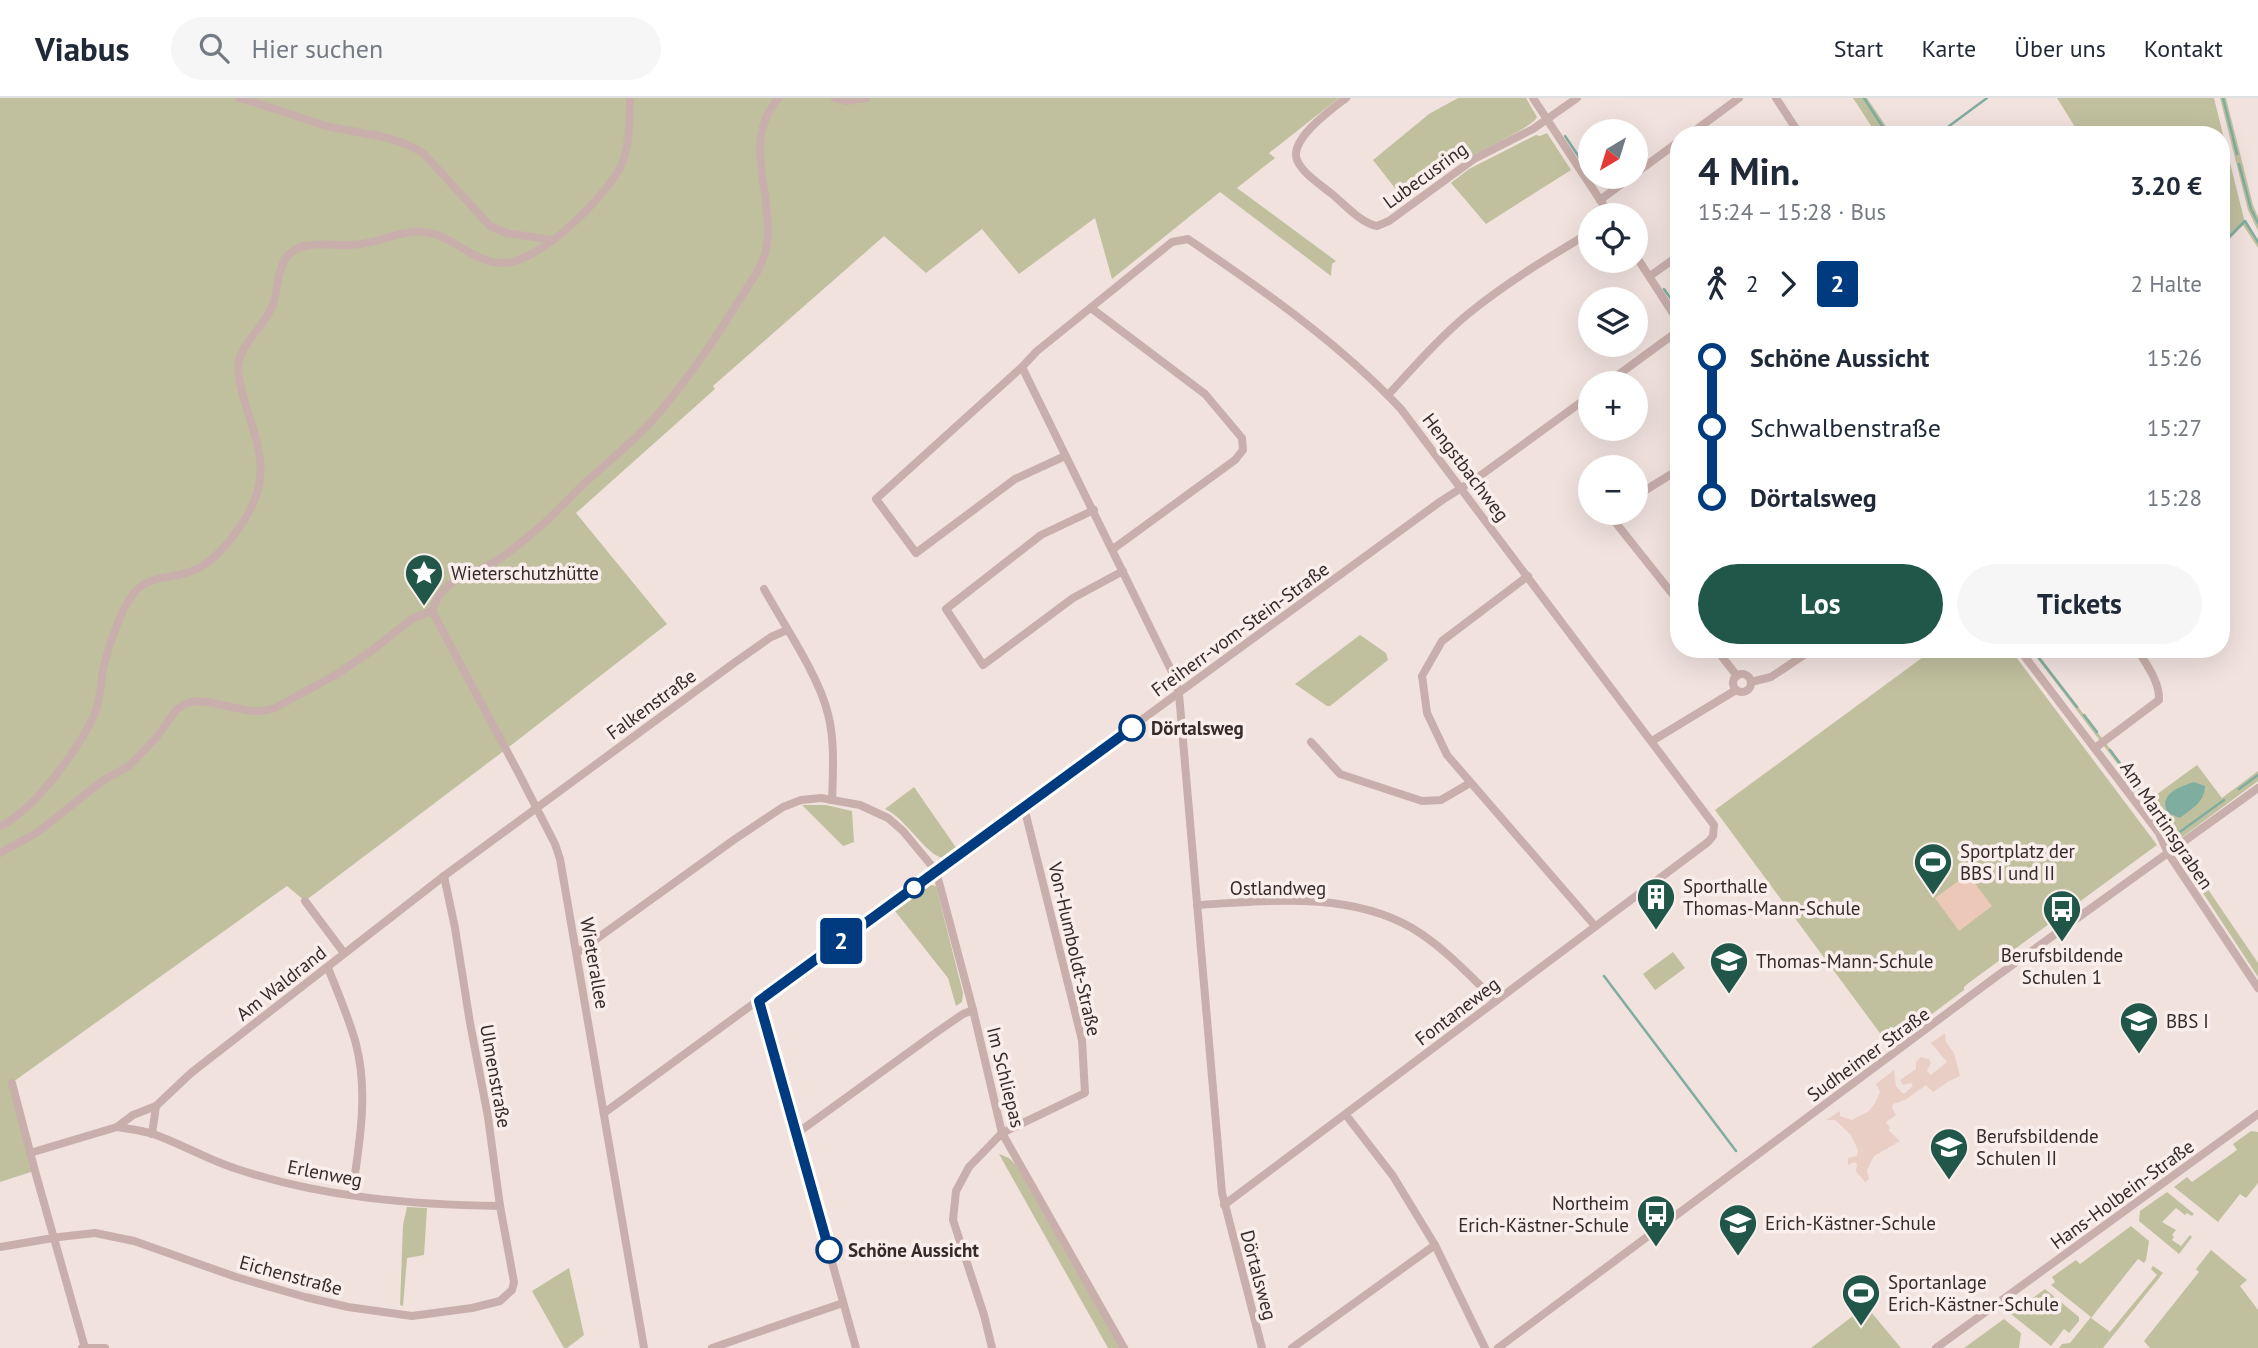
<!DOCTYPE html>
<html lang="de">
<meta charset="utf-8">
<style>
body{margin:0;font-family:"PT Sans",sans-serif;background:#f6f6f7;color:#1f2937;height:100vh;display:flex;flex-direction:column;font-size:26px;white-space:nowrap}
*{box-sizing:border-box;margin:0}
p{font-size:23px;color:#747a83}
.icon{flex:none;width:38px;height:38px;fill:none;stroke:currentColor;stroke-width:2;stroke-linecap:round;stroke-linejoin:round}
.map{position:relative;flex:1;overflow:hidden}
.panel{position:absolute;left:1670px;top:28px;width:560px;height:532px;display:flex;flex-direction:column;background:#fff;border-radius:28px;box-shadow:0 7px 28px #0002}
.panel>*{flex:none}
.badge{padding:0 14px;border-radius:5px;font-size:24px;line-height:46px}
.needle{width:46px;rotate:218deg}
.buttons{position:absolute;left:1578px;top:21px;display:grid;gap:14px}
.buttons a{display:grid;place-items:center;width:70px;height:70px;border-radius:50%;background:#fff;box-shadow:0 7px 28px #0002;font-size:35px}
.map>.badge{position:absolute;translate:-50% -50%;box-shadow:0 0 0 4px #fff}
.legs{display:flex;align-items:center;gap:10px;height:77px;padding:0 28px;font-size:23px}
.legs p{margin-inline-start:auto}
.summary{display:flex;align-items:center;justify-content:space-between;height:119px;padding:0 28px}
h1{font-size:38px;font-weight:800;line-height:52px}
.cta{display:flex;gap:14px;margin-top:auto;padding:14px 28px}
.cta a{flex:1;height:80px;border-radius:42px;background:#215749;color:#fff;font-size:28px;font-weight:800;line-height:80px;text-align:center}
.cta a+a{background:#f6f6f7;color:#1f2937}
ul{padding:0 28px;list-style:none}
li{display:flex;align-items:center;gap:24px;height:70px;font-size:26px}
li i{display:grid;place-items:center;width:10px;height:100%;margin:0 9px;background:currentColor}
li i::after{content:'';width:18px;height:18px;margin:-9px;border:5px solid;border-radius:50%;background:#fff}
li p{margin-inline-start:auto}
li:first-child i{background:linear-gradient(#0000 50%,currentColor 0)}
li:last-child i{background:linear-gradient(currentColor 50%,#0000 0)}
header{display:flex;align-items:center;gap:42px;box-sizing:border-box;height:98px;padding:0 35px;background:#fff;border-bottom:2px solid #e0e1e3}
header strong{font-size:33px}
nav{display:flex;gap:38px;margin-inline-start:auto;font-size:24px}
.search{width:490px;height:63px;background:#f6f6f7;display:flex;align-items:center;gap:18px;box-sizing:border-box;padding:0 24px;border-radius:38px;color:#747a83;font-size:26px}
.map>svg:first-child{display:block}
</style>
<header>
<strong>Viabus</strong>
<div class="search"><svg class="icon" aria-label="search" viewBox="0 0 24 24"><circle cx="10" cy="10" r="6"/><path d="M15 15l6 6"/></svg>Hier suchen</div>
<nav><a>Start</a><a>Karte</a><a>Über uns</a><a>Kontakt</a></nav>
</header>
<div class="map">
<svg width="2258" height="1250" viewBox="0 0 2258 1250">
<rect width="100%" height="100%" fill="#f1e2de"/>
<!-- green -->
<g fill="#c0c09f">
<path d="M 0,0 L 1339,0 L 1269,55 L 1275,60 L 1237,90 L 1336,163 L 1332,166 L 1331,178 L 1220,94 L 1112,181 L 1095,120 L 1019,176 L 982,131 L 926,175 L 884,138 L 713,288 L 715,291 L 576,415 L 667,526 L 505,652 L 305,803 L 287,788 L 13,984 L 30,1055 L 31,1074 L 0,1084 Z"/>
<path d="M 1458,0 L 1526,0 L 1537,19 C 1532,30 1478,53 1464,63 L 1461,61 L 1405,103 L 1373,62 L 1429,16 Z"/>
<path d="M 1853,0 L 1867,0 L 1892,37 L 1877,37 Z"/>
<path d="M 2057,0 L 2214,0 L 2244,121 L 2258,142 L 2258,150 L 2243,127 L 2221,150 L 2221,37 L 2080,37 Z"/>
<path d="M 2220,0 L 2226,0 L 2253,107 L 2258,119 L 2258,133 L 2248,112 Z"/>
<path d="M 1547,35 L 1571,72 L 1486,126 L 1451,85 L 1469,71 L 1536,37 L 1540,38 Z"/>
<path d="M 1360,537 L 1386,555 L 1388,562 L 1330,608 L 1327,608 L 1295,586 Z"/>
<path d="M 1934,551 L 2010,551 L 2157,747 L 1970,884 L 1964,889 L 1964,892 L 1912,931 L 1910,930 L 1890,945 L 1885,942 L 1715,712 Z"/>
<path d="M 2030,551 L 2034,551 L 2149,702 L 2197,667 L 2222,700 L 2258,673 L 2258,683 L 2177,743 L 2170,742 L 2171,736 Z"/>
<path d="M 914,689 L 957,751 L 944,760 C 927,759 906,720 885,711 Z"/>
<path d="M 802,707 L 826,707 L 852,713 L 854,744 L 843,748 Z"/>
<path d="M 2182,753 L 2258,865 L 2258,879 L 2182,763 Z"/>
<path d="M 931,787 L 936,788 L 963,895 L 962,904 L 956,908 L 948,880 L 895,813 Z"/>
<path d="M 1673,854 L 1685,870 L 1655,892 L 1643,876 Z"/>
<path d="M 2251,1033 L 2258,1034 L 2258,1085 L 2246,1100 L 2240,1096 L 2218,1124 L 2174,1089 L 2187,1079 L 2192,1084 L 2237,1052 L 2233,1046 Z"/>
<path d="M 999,1056 L 1009,1060 L 1016,1067 L 1120,1250 L 1108,1250 Z"/>
<path d="M 2167,1094 L 2194,1116 L 2192,1118 L 2187,1115 L 2185,1117 L 2176,1110 L 2162,1124 L 2176,1132 L 2172,1137 L 2174,1139 L 2172,1142 L 2181,1148 L 2190,1137 L 2192,1139 L 2179,1156 L 2139,1123 L 2140,1113 Z"/>
<path d="M 407,1109 L 427,1110 L 424,1157 L 407,1160 L 403,1208 L 400,1207 L 403,1127 Z"/>
<path d="M 2131,1128 L 2149,1143 L 2146,1162 L 2144,1165 L 2138,1161 L 2091,1220 L 2110,1234 L 2157,1177 L 2151,1171 L 2153,1168 L 2163,1175 L 2103,1250 L 2059,1250 L 2062,1246 L 2070,1245 L 2091,1219 L 2051,1187 L 2055,1184 L 2052,1179 L 2076,1162 L 2080,1166 Z"/>
<path d="M 2211,1152 L 2247,1182 L 2240,1188 L 2258,1212 L 2258,1250 L 2150,1250 L 2144,1243 L 2199,1174 L 2196,1171 Z"/>
<path d="M 569,1170 L 584,1237 L 567,1250 L 564,1250 L 532,1193 Z"/>
<path d="M 2045,1191 L 2079,1219 L 2079,1223 L 2069,1235 L 2064,1231 L 2051,1248 L 2011,1216 Z"/>
<path d="M 1866,1208 L 1901,1250 L 1811,1250 Z"/>
<path d="M 2004,1221 L 2021,1235 L 2019,1250 L 1964,1250 Z"/>
</g>
<!-- sand -->
<path fill="#ebc8b7" d="M 1968,776 L 1992,808 L 1959,833 L 1935,800 Z"/>
<!-- plaza -->
<path fill="#e9cec6" d="M 1945,935 L 1946,944 L 1954,955 L 1960,978 L 1949,983 L 1933,994 L 1926,987 L 1905,1002 L 1893,1006 L 1892,1010 L 1896,1017 L 1886,1024 L 1890,1030 L 1888,1032 L 1900,1043 L 1874,1058 L 1867,1072 L 1869,1081 L 1865,1084 L 1856,1073 L 1857,1066 L 1854,1064 L 1848,1067 L 1848,1060 L 1857,1058 L 1858,1052 L 1851,1037 L 1835,1022 L 1826,1022 L 1840,1013 L 1840,1018 L 1852,1022 L 1869,1013 L 1875,1005 L 1880,994 L 1876,986 L 1894,972 L 1896,988 L 1902,995 L 1905,995 L 1913,988 L 1911,985 L 1903,987 L 1900,982 L 1916,971 L 1916,964 L 1921,959 L 1929,961 L 1931,965 L 1927,973 L 1931,977 L 1947,964 L 1931,945 Z"/>
<!-- water -->
<path fill="#7fada0" d="M 2194,684 L 2205,688 C 2205,704 2191,711 2180,720 L 2168,715 C 2158,697 2178,689 2194,684 Z"/>
<g fill="none" stroke-linecap="round" stroke-linejoin="round">
<!-- stream -->
<g stroke="#7fada0" stroke-width="2.5">
<path d="M 1864,0 L 1888,37"/>
<path d="M 2223,0 L 2237,56"/>
<path d="M 1937,37 L 1987,0"/>
<path d="M 1565,38 L 1591,77"/>
<path d="M 2239,66 L 2251,111 L 2258,125"/>
<path d="M 1636,147 L 1641,155"/>
<path d="M 2221,147 L 2245,123 L 2258,144"/>
<path d="M 1664,191 L 1678,211"/>
<path d="M 2032,551 L 2077,609"/>
<path d="M 2084,617 L 2097,634"/>
<path d="M 2110,652 L 2171,733"/>
<path d="M 2239,691 L 2258,677"/>
<path d="M 2177,736 L 2224,702"/>
<path d="M 1604,878 L 1736,1053"/>
</g>
<!-- minor -->
<g stroke="#c9afab" stroke-width="8">
<path d="M 239,0 C 267,8 295,18 323,27 C 356,36 396,36 424,56 L 490,128 L 506,135 L 552,142"/>
<path d="M 835,0 L 847,3 L 866,0"/>
<path d="M 1346,0 C 1332,11 1289,41 1297,62 C 1303,76 1321,87 1332,96 C 1345,107 1361,125 1377,128 L 1389,123 L 1474,61 L 1533,31 L 1577,0"/>
<path d="M 1533,0 L 1610,117"/>
<path d="M 1776,0 L 1800,37"/>
<path d="M 1689,37 L 1739,0"/>
<path d="M 1636,75 L 1678,44"/>
<path d="M 1600,102 L 1631,79"/>
<path d="M 1636,158 L 1678,223"/>
<path d="M 1650,178 L 1678,158"/>
<path d="M 1091,210 L 1205,296 L 1242,340 L 1243,352 L 1235,362 L 1113,451"/>
<path d="M 1022,269 L 1175,580 L 1179,596 L 1222,1095 L 1262,1250"/>
<path d="M 1607,285 L 1678,233"/>
<path d="M 1388,297 C 1414,269 1439,240 1468,216 C 1507,184 1549,159 1591,134"/>
<path d="M 1065,358 L 1015,381 L 916,455 L 876,401 L 1022,269 L 1037,253 L 1172,144 L 1188,141 C 1263,192 1339,245 1401,311 L 1714,727 L 1713,738 L 1708,744 L 1224,1107"/>
<path d="M 1636,398 L 1678,372"/>
<path d="M 1094,412 L 1041,437 L 946,511 L 983,567 L 1073,500 L 1123,473"/>
<path d="M 1608,415 L 1678,503"/>
<path d="M 1528,478 L 1442,543 L 1422,578 L 1427,615 L 1447,657 L 1595,828"/>
<path d="M 764,491 C 784,527 819,578 828,616 C 835,643 833,674 832,702"/>
<path d="M 432,513 L 518,674 L 555,746 L 560,761 L 644,1250"/>
<path d="M 432,513 C 445,476 467,481 496,463 C 512,453 528,439 542,427 C 558,413 572,397 588,382 C 611,361 637,341 657,317 C 693,276 723,228 752,182 C 761,169 767,154 768,138 C 771,92 742,40 779,0"/>
<path d="M 1716,551 L 1737,578"/>
<path d="M 2019,551 L 2159,735 L 2168,755 L 2258,890"/>
<circle cx="1742" cy="585" r="9"/>
<path d="M 1751,584 L 1771,579 L 1813,551"/>
<path d="M 1652,643 L 1736,592"/>
<path d="M 1311,644 L 1340,676 L 1422,703 L 1441,702 L 1470,685"/>
<path d="M 2095,650 L 2159,602 C 2160,584 2146,566 2137,551"/>
<path d="M 0,728 C 33,714 86,643 97,609 C 101,594 101,578 105,563 C 111,542 119,517 131,499 C 145,476 170,482 192,473 C 219,463 249,421 257,395 C 271,353 240,311 238,270 C 238,249 262,230 271,211 C 279,195 276,175 285,161 C 289,155 296,150 304,148 C 322,144 342,149 361,146 C 382,143 403,132 424,134 C 453,137 473,165 503,165 C 540,165 610,96 623,63 C 630,44 629,20 630,0"/>
<path d="M 0,755 L 38,734 L 102,683 L 129,668 L 157,639 L 176,612 L 185,606 L 195,603 L 208,604 L 250,613 L 264,613 L 275,610 L 337,576 L 370,554 L 413,520 L 432,513"/>
<path d="M 305,803 L 344,855"/>
<path d="M 1197,807 C 1267,803 1348,793 1412,830 C 1444,849 1470,878 1496,903"/>
<path d="M 577,855 L 735,741 L 783,709 L 801,702 L 821,700 L 860,707 L 888,720 L 903,733 L 936,773 L 973,912 L 1002,1035 L 1124,1250"/>
<path d="M 328,870 C 338,895 349,920 356,946 C 369,996 359,1047 352,1097"/>
<path d="M 759,903 L 856,1250"/>
<path d="M 12,985 L 35,1073 L 85,1250"/>
<path d="M 604,1015 L 1441,403 L 1477,380 L 1591,297"/>
<path d="M 1346,1017 L 1393,1078 L 1435,1147 L 1485,1250"/>
<path d="M 117,1029 C 129,1031 142,1032 153,1036 C 182,1046 208,1062 237,1071 C 321,1099 412,1107 500,1108"/>
<path d="M 152,1036 L 156,1008"/>
<path d="M 796,1036 L 934,936 L 963,916 L 973,912"/>
<path d="M 30,1055 L 117,1029 L 133,1017 L 156,1008 L 191,975 L 444,778 L 734,565 L 771,539 L 787,532"/>
<path d="M 0,1149 L 59,1139 L 95,1135 L 134,1143 L 236,1179 L 305,1199 L 348,1209 L 412,1218 L 472,1210 L 500,1203 L 512,1192 L 514,1184 L 500,1108 L 488,1019 L 470,925 L 455,830 L 444,778"/>
<path d="M 82,1250 L 105,1250"/>
<path d="M 712,1250 L 843,1205"/>
<path d="M 992,1250 L 984,1217 L 953,1122 L 956,1093 L 969,1069 L 1002,1035 L 1085,995 L 1082,942 L 1024,709"/>
<path d="M 1292,1250 L 1435,1147"/>
<path d="M 1498,1250 L 1997,878 L 2258,690"/>
<path d="M 1936,1250 L 2258,1016"/>
</g>
</g>
<g fill="none" stroke-linecap="round" stroke-linejoin="round">
<!-- line-1 casing -->
<g stroke="#fff" stroke-width="16">
<path id="line-1" d="M 829,1152 L 759,903 L 1132,630"/>
</g>
<!-- line-1 -->
<use href="#line-1" stroke="#003b80" stroke-width="10"/>
</g>
<!-- icons -->
<defs>
<g id="sight-pin" transform="scale(2.0125)"><path d="M0 17L-7.5 6A9.5 9.5 0 1 1 7.5 6Z" fill="#215749" stroke="#f9eeeb"/><path d="M0-6L1.8-2.2L6-1.7L2.9 1.2L3.7 5.4L0 3.3L-3.7 5.4L-2.9 1.2L-6-1.7L-1.8-2.2Z" fill="#fff"/></g>
<g id="stadium-pin" transform="scale(2.0125)"><path d="M0 17L-7.5 6A9.5 9.5 0 1 1 7.5 6Z" fill="#215749" stroke="#f9eeeb"/><path d="M0-5a6.5 5 0 1 0 0 10a6.5 5 0 1 0 0-10ZM-3.5-1.8h7v3.6h-7Z" fill="#fff"/></g>
<g id="building-pin" transform="scale(2.0125)"><path d="M0 17L-7.5 6A9.5 9.5 0 1 1 7.5 6Z" fill="#215749" stroke="#f9eeeb"/><path d="M-4-6H4V6H1V3H-1V6H-4ZM-2.5-4.3h1.7v1.8h-1.7ZM.8-4.3h1.7v1.8H.8ZM-2.5-1h1.7V.8h-1.7ZM.8-1h1.7V.8H.8Z" fill="#fff"/></g>
<g id="bus-pin" transform="scale(2.0125)"><path d="M0 17L-7.5 6A9.5 9.5 0 1 1 7.5 6Z" fill="#215749" stroke="#f9eeeb"/><path d="M-5-6H5V4H4V6H2V4H-2V6H-4V4H-5ZM-3.5-4V0h7V-4ZM-3.5 1.2v1.5H-2V1.2ZM2 1.2v1.5H3.5V1.2Z" fill="#fff"/></g>
<g id="school-pin" transform="scale(2.0125)"><path d="M0 17L-7.5 6A9.5 9.5 0 1 1 7.5 6Z" fill="#215749" stroke="#f9eeeb"/><path d="M0-5L7-2L0 1L-7-2ZM-4 1L0 2.5L4 1V4Q0 6-4 4Z" fill="#fff"/></g>
</defs>
<g fill-rule="evenodd">
<use href="#sight-pin" x="424" y="475"/>
<use href="#stadium-pin" x="1933" y="764"/>
<use href="#building-pin" x="1656" y="799"/>
<use href="#bus-pin" x="2062" y="811"/>
<use href="#school-pin" x="1729" y="863"/>
<use href="#school-pin" x="2139" y="923"/>
<use href="#school-pin" x="1949" y="1049"/>
<use href="#bus-pin" x="1656" y="1116"/>
<use href="#school-pin" x="1738" y="1125"/>
<use href="#stadium-pin" x="1861" y="1195"/>
</g>
<!-- markers -->
<g fill="#fff" stroke="#003b80" stroke-width="3.5">
<circle cx="1132" cy="630" r="12"/>
<circle cx="914" cy="790" r="9"/>
<circle cx="829" cy="1152" r="12"/>
</g>
<g text-anchor="middle" dominant-baseline="central" stroke-width="7" stroke-linejoin="round" paint-order="stroke">
<!-- street labels -->
<g font-size="19" fill="#372a2a" stroke="#f9eeeb">
<text transform="translate(1425 77) rotate(-36)">Lubecusring</text>
<text transform="translate(1466 369) rotate(53)">Hengstbachweg</text>
<text transform="translate(1240 531) rotate(-36)">Freiherr-vom-Stein-Straße</text>
<text transform="translate(651 606) rotate(-36)">Falkenstraße</text>
<text transform="translate(2167 727) rotate(56)">Am Martinsgraben</text>
<text x="1278" y="790">Ostlandweg</text>
<text transform="translate(1075 851) rotate(77)">Von-Humboldt-Straße</text>
<text transform="translate(595 865) rotate(80)">Wieterallee</text>
<text transform="translate(281 885) rotate(-38)">Am Waldrand</text>
<text transform="translate(1457 913) rotate(-37)">Fontaneweg</text>
<text transform="translate(1868 956) rotate(-36)">Sudheimer Straße</text>
<text transform="translate(496 978) rotate(80)">Ulmenstraße</text>
<text transform="translate(1006 979) rotate(76)">Im Schliepas</text>
<text transform="translate(325 1075) rotate(11)">Erlenweg</text>
<text transform="translate(2122 1096) rotate(-36)">Hans-Holbein-Straße</text>
<text transform="translate(291 1177) rotate(15)">Eichenstraße</text>
<text transform="translate(1259 1177) rotate(75)">Dörtalsweg</text>
</g>
<!-- poi labels -->
<g font-size="19" fill="#372a2a" stroke="#f9eeeb" text-anchor="start">
<text x="451" y="475">Wieterschutzhütte</text>
<text x="1960" y="753">Sportplatz der<tspan x="1960" dy="22">BBS I und II</tspan></text>
<text x="1683" y="788">Sporthalle<tspan x="1683" dy="22">Thomas-Mann-Schule</tspan></text>
<text x="2062" y="857" text-anchor="middle">Berufsbildende<tspan x="2062" dy="22">Schulen 1</tspan></text>
<text x="1756" y="863">Thomas-Mann-Schule</text>
<text x="2166" y="923">BBS I</text>
<text x="1976" y="1038">Berufsbildende<tspan x="1976" dy="22">Schulen II</tspan></text>
<text x="1629" y="1105" text-anchor="end">Northeim<tspan x="1629" dy="22">Erich-Kästner-Schule</tspan></text>
<text x="1765" y="1125">Erich-Kästner-Schule</text>
<text x="1888" y="1184">Sportanlage<tspan x="1888" dy="22">Erich-Kästner-Schule</tspan></text>
</g>
<!-- stop labels -->
<g font-size="19" font-weight="bold" fill="#372a2a" stroke="#f9eeeb" text-anchor="start">
<text x="1151" y="630">Dörtalsweg</text>
<text x="848" y="1152">Schöne Aussicht</text>
</g>
</g>
</svg>
<div class="buttons">
<a><svg class="needle" viewBox="-14 -14 28 28"><path d="M0-13l5 13h-10z" fill="#e53935"/><path d="M0 13l5-13h-10z" fill="#747a83"/></svg></a>
<a><svg class="icon" aria-label="locate" viewBox="0 0 24 24"><circle cx="12" cy="12" r="6"/><path d="M12 2v4M12 18v4M2 12h4M18 12h4"/></svg></a>
<a><svg class="icon" aria-label="layers" viewBox="0 0 24 24"><path d="M12 4l9 5-9 5-9-5zM3 14l9 5 9-5"/></svg></a>
<a>+</a>
<a>−</a>
</div>
<b class="badge" style="left:841px;top:843px;background:#003b80;color:#fff">2</b>
<section class="panel">
<div class="summary"><div><h1>4 Min.</h1><p>15:24 – 15:28 · Bus</p></div><b>3.20 €</b></div>
<div class="legs"><svg class="icon" aria-label="walk" viewBox="0 0 24 24"><circle cx="13" cy="4" r="2"/><path d="M13 8l-2 6 4 7M11 14l-3 7M7 12l3-4h3l4 4"/></svg>2<svg class="icon" aria-label="forward" viewBox="0 0 24 24"><path d="M9 5l7 7-7 7"/></svg><b class="badge" style="background:#003b80;color:#fff">2</b><p>2 Halte</p></div>
<ul>
<li><i style="color:#003b80"></i><b>Schöne Aussicht</b><p>15:26</p></li>
<li><i style="color:#003b80"></i><span>Schwalbenstraße</span><p>15:27</p></li>
<li><i style="color:#003b80"></i><b>Dörtalsweg</b><p>15:28</p></li>
</ul>
<div class="cta"><a>Los</a><a>Tickets</a></div>
</section>
</div>
